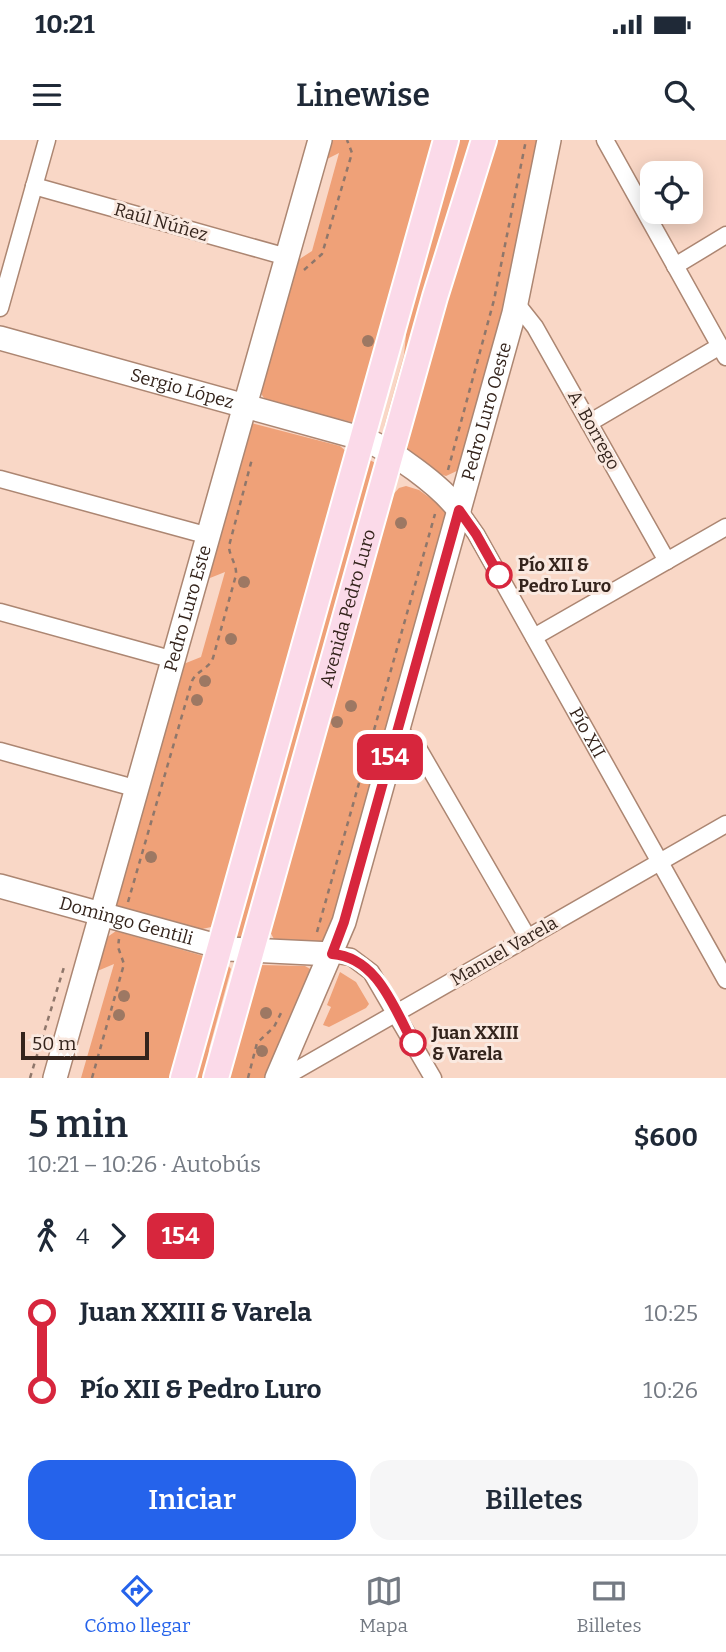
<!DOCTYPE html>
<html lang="es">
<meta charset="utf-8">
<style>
body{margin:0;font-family:Bitter,serif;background:#f6f6f7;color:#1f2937;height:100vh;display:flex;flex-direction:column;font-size:26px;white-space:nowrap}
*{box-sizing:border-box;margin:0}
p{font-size:23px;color:#747a83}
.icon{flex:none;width:38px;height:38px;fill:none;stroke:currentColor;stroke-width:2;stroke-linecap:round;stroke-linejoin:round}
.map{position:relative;height:938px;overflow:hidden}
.side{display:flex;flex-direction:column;background:#fff;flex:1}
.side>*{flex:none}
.badge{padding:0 14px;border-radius:10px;font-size:24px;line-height:46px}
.controls{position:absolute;left:640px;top:21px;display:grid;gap:14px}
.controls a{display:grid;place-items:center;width:63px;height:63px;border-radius:14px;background:#fff;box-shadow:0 4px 18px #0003;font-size:35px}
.scale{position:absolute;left:21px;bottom:18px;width:128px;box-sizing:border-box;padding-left:7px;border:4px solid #34241c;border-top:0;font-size:19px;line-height:24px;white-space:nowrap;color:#34241c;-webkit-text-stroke:5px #fae9e0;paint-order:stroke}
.map>.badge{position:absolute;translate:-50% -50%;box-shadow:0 0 0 4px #fff}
.legs{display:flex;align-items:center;gap:10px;height:77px;padding:0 28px;font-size:23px}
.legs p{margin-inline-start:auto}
.head{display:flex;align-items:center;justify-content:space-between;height:119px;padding:0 28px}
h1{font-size:38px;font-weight:600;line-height:52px}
.cta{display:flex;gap:14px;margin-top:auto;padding:14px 28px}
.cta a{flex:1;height:80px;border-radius:21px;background:#2563eb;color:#fff;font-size:28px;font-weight:600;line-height:80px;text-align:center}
.cta a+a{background:#f6f6f7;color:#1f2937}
ul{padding:0 28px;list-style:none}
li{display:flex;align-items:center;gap:24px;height:77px;font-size:26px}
li i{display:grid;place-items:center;width:10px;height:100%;margin:0 9px;background:currentColor}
li i::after{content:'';width:18px;height:18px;margin:-9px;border:5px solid;border-radius:50%;background:#fff}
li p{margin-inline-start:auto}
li:first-child i{background:linear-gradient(#0000 50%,currentColor 0)}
li:last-child i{background:linear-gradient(currentColor 50%,#0000 0)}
.status{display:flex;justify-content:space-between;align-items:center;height:49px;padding:0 35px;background:#fff;direction:ltr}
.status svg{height:19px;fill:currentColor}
header{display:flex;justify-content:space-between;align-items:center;height:91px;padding:0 28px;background:#fff;font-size:32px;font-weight:600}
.menu{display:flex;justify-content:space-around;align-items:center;height:98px;border-top:2px solid #e0e1e3;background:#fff;font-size:19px;color:#747a83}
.menu a{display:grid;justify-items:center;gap:4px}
.menu .current{color:#2563eb}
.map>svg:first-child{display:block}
</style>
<div class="status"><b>10:21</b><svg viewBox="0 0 49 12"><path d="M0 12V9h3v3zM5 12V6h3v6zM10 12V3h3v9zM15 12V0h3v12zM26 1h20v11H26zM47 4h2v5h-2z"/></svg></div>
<header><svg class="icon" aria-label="menu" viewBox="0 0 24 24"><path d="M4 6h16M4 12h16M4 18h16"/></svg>Linewise<svg class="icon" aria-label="search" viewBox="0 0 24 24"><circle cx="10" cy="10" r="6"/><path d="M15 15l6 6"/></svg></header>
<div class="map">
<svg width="726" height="938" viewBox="0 0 726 938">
<rect width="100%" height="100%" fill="#f9d7c6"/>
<!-- green -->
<g fill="#efa178">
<path d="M 329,0 L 439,0 L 359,284 L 270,262 L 264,258 L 260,252 L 295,122 L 312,111 L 339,13 L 323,21 Z"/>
<path d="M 456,0 L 474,0 L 385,291 L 384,287 L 404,215 L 407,184 Z"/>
<path d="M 493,0 L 540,0 L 512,141 L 461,329 L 446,336 C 433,333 409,317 404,304 Z"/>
<path d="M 251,283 L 340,306 L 347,312 L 216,786 L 202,789 L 115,765 L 181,525 L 201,517 L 225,432 L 205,440 Z"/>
<path d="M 368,319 L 379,325 L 247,797 L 235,797 Z"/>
<path d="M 406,346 L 419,350 L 448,371 L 327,801 L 317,806 L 278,801 L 274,799 L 269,790 L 389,359 L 399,348 Z"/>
<path d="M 116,791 L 207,817 L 176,938 L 81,938 L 114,824 L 95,832 L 106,798 Z"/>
<path d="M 227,824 L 231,829 L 209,909 L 207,938 L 192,938 Z"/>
<path d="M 260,825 L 305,826 L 312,830 L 267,938 L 224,938 Z"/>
<path d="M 340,832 L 356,842 L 369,864 L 366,868 L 329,887 L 323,885 L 331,867 L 327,865 Z"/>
</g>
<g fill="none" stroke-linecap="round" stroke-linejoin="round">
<!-- street casing -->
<g stroke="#ac8672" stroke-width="19">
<g id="street">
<path d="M 605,0 L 726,217"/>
<path d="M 34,46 L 287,117"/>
<path d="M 675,126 L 726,95"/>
<path d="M 516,163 L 535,187 L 667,421"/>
<path d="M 0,168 L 47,0"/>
<path d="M 589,283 L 720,206"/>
<path d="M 0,339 L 209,396"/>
<path id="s1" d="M 459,370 L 476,394 L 726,840"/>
<path d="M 0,472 L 174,520"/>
<path d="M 534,497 L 726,387"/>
<path d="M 398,590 L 418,608 L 528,798"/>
<path d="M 0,611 L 138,649"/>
<path d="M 332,814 L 351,817 L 371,832 L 433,938"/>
<path d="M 283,938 L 726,684"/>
</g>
</g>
<!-- secondary casing -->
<g stroke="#ac8672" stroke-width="26">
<g id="secondary">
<path id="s2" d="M 0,198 L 364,299 C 393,311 440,345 459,370"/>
<path id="s3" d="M 0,746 L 228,809 L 332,814"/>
<path id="s4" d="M 55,938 L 320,0"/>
<path id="s5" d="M 277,938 L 344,782 L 514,173 L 549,0"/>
</g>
</g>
<!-- primary casing -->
<g stroke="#fff" stroke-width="28">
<g id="primary">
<path d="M 183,938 L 446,0"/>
<path id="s6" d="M 216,938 L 435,157 L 484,0"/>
</g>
</g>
<!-- path -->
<g stroke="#8f776b" stroke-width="2.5" stroke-dasharray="5 5" stroke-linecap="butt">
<path d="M 304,130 L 322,114 L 352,13 L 347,0"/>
<path d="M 448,330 L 494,160 L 526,0"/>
<path d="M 128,762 L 192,541 C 197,530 209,529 213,518 L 236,435 C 237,424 229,416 229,406 L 252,319"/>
<path d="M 317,792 L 435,374"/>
<path d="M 30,938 L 64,827"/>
<path d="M 92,938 L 124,824 L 118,807 L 119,799"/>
<path d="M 248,938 L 257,903 L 274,887 L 282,871"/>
</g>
<!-- street -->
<use href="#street" stroke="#fff" stroke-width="16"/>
<!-- secondary -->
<use href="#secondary" stroke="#fff" stroke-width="23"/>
<!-- primary -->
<use href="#primary" stroke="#fbdae9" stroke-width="24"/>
</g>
<!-- trees -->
<g fill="#9d7863">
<circle cx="368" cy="201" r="6"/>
<circle cx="401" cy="383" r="6"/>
<circle cx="244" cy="442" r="6"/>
<circle cx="231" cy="499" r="6"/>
<circle cx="205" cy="541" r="6"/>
<circle cx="197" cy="560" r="6"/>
<circle cx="351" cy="566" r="6"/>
<circle cx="337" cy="582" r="6"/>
<circle cx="151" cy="717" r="6"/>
<circle cx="124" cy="856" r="6"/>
<circle cx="266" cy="873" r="6"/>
<circle cx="119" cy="875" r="6"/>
<circle cx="262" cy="911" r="6"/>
</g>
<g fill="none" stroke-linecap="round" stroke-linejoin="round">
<!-- line-1 casing -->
<g stroke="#fff" stroke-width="16">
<path id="line-1" d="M 413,903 C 394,868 377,817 332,814 L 344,782 L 459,370 L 476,394 L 499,435"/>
</g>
<!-- line-1 -->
<use href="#line-1" stroke="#d7263d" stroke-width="10"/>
</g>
<!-- markers -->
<g fill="#fff" stroke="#d7263d" stroke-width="3.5">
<circle cx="499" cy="435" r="12"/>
<circle cx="413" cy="903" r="12"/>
</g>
<g text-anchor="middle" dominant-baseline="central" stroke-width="6" stroke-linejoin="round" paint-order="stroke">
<!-- street labels -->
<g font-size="18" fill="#34241c" stroke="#fae9e0">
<text transform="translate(161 82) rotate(16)">Raúl Núñez</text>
<text stroke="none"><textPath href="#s2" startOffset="189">Sergio López</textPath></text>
<text stroke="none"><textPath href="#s5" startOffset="700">Pedro Luro Oeste</textPath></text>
<text transform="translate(594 290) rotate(61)">A. Borrego</text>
<text stroke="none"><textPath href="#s4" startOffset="488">Pedro Luro Este</textPath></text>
<text stroke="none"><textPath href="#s6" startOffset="488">Avenida Pedro Luro</textPath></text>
<text stroke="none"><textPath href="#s1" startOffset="257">Pío XII</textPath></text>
<text stroke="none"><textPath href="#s3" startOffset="131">Domingo Gentili</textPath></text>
<text transform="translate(504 811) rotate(-30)">Manuel Varela</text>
</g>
<!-- stop labels -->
<g font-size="18" font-weight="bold" fill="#34241c" stroke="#fae9e0" text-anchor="start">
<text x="518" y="425">Pío XII &amp;<tspan x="518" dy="21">Pedro Luro</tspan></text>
<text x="432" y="893">Juan XXIII<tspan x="432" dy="21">&amp; Varela</tspan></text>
</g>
</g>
</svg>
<div class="controls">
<a><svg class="icon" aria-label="locate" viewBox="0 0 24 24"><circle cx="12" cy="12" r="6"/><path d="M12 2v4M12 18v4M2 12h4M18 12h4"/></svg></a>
</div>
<div class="scale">50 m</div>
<b class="badge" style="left:390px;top:617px;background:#d7263d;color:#fff">154</b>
</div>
<section class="side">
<div class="head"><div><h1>5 min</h1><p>10:21 – 10:26 · Autobús</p></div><b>$600</b></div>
<div class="legs"><svg class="icon" aria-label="walk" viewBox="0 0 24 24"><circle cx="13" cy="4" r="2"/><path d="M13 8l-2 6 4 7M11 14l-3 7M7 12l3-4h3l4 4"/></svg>4<svg class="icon" aria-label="forward" viewBox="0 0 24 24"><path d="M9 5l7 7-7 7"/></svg><b class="badge" style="background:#d7263d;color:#fff">154</b></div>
<ul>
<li><i style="color:#d7263d"></i><b>Juan XXIII &amp; Varela</b><p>10:25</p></li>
<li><i style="color:#d7263d"></i><b>Pío XII &amp; Pedro Luro</b><p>10:26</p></li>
</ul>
<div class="cta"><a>Iniciar</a><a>Billetes</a></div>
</section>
<nav class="menu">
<a class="current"><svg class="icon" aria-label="directions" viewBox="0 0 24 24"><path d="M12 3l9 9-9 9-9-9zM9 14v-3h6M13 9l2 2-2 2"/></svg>Cómo llegar</a>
<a><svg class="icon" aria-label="map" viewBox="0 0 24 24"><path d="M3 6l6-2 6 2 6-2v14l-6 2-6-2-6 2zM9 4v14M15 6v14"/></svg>Mapa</a>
<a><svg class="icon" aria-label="tickets" viewBox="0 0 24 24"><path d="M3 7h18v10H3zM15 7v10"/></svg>Billetes</a>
</nav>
